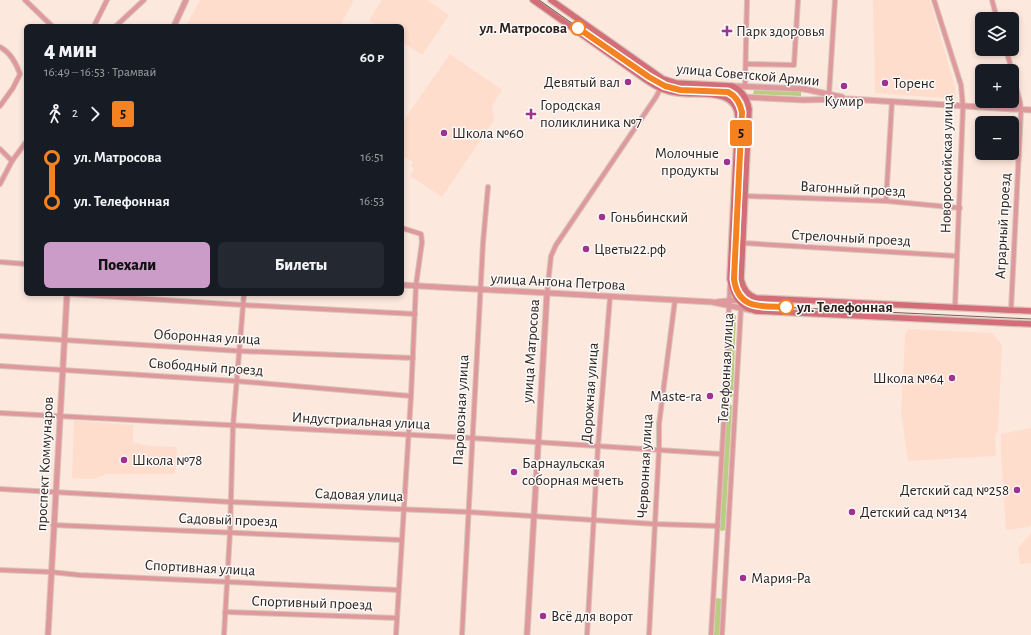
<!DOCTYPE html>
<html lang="ru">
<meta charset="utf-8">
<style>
body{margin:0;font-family:"Alegreya Sans",sans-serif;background:#242831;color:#f1f3f6;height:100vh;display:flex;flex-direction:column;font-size:15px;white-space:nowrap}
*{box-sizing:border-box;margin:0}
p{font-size:13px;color:#9ea1a6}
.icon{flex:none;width:22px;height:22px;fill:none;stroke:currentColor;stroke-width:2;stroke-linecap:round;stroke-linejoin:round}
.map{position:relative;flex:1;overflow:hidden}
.side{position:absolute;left:24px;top:24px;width:380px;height:272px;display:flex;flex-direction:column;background:#171b24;border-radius:6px;box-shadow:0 2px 6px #0003}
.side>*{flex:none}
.badge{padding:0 8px;border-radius:3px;font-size:14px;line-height:26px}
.buttons{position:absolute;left:975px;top:12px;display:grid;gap:8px}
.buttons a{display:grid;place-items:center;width:44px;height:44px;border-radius:6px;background:#171b24;box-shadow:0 2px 6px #0003;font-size:20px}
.map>.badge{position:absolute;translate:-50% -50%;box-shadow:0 0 0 2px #fff}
.legs{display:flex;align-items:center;gap:6px;height:44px;padding:0 20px;font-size:13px}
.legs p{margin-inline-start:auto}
.overview{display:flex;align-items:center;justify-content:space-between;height:68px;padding:0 20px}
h1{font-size:22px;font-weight:800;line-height:30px}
.cta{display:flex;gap:8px;margin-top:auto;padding:8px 20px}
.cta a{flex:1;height:46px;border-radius:6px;background:#cc9cc9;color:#111;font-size:16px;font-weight:800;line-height:46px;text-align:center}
.cta a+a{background:#242831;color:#f1f3f6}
ul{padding:0 20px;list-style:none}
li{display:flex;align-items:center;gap:14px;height:44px;font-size:15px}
li i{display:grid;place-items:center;width:6px;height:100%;margin:0 5px;background:currentColor}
li i::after{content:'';width:10px;height:10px;margin:-5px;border:3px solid;border-radius:50%;background:#171b24}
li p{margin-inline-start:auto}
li:first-child i{background:linear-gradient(#0000 50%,currentColor 0)}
li:last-child i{background:linear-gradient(currentColor 50%,#0000 0)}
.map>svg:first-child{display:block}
</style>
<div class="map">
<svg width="1031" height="635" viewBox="0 0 1031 635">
<rect width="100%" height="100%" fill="#fde8de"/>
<!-- built -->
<g fill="#ffddcd">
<path d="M 200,0 L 354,0 L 340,26 L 186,26 Z"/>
<path d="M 382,0 L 427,0 L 449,15 L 422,55 L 402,42 L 402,26 L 378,26 L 369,20 Z"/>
<path d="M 873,0 L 930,0 L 955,87 L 956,99 L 875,93 Z"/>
<path d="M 450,54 L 502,90 L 492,106 L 494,120 L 442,197 L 410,176 L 414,169 L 411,166 L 413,162 L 402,155 L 402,147 L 404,144 L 402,143 L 402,123 Z"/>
<path d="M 909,329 L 992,333 L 1002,345 L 998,431 L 995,437 L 996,456 L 908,461 L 901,411 L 905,334 Z"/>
<path d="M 74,420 L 133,425 L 133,443 L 151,446 L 177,447 L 175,474 L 107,474 L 94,479 L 72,478 Z"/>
<path d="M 1031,428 L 1031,525 L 1029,527 L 1006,530 L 1001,456 L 1001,434 Z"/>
<path d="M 1031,533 L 1031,563 L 1020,564 L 1018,548 Z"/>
</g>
<!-- green -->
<g fill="#b9cc81">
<path d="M 754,90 L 801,92 L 801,96 L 753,94 Z"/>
<path d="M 734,314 L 736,316 L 733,396 L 729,398 L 727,396 L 731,316 Z"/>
<path d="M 730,404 L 732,406 L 725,530 L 722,531 L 720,530 L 727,406 Z"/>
<path d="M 717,598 L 721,599 L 720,635 L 714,635 L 716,599 Z"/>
</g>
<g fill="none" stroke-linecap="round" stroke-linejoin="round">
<!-- minor casing -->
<g stroke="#d8c4bb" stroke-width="6">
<g id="minor">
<path d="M 25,0 L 52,26"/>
<path d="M 934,0 L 961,85 L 963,107 L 955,307"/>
<path d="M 992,0 L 997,19"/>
<path d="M 94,26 L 107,0"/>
<path d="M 116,26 L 144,0"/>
<path d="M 0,47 C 11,53 16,63 20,74 L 13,88 L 0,106"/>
<path d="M 1006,49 L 1012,71"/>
<path d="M 746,64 L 794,65 L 798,0"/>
<path d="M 745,86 L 747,0"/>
<path d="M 829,94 L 835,0"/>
<path d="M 0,149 L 12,161"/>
<path d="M 0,184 L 12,161 L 26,142"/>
<path d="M 746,196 L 886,201 L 960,208"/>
<path d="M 886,201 L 892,101"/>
<path d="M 743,243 L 957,256"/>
<path d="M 0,262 L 26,264"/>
<path d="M 547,293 L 551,256 L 556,245 L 656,97 L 665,80"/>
<path d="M 70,294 L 243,305 L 415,314"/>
<path d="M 1011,310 L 1021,110 L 1020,102 L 1012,72"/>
<path d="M 0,336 L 239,351 L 413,358"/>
<path d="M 0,366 L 236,381 L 411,396"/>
<path d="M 0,413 L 471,438 L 721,454"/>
<path d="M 0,489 L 231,502 L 468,512 L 654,524 L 718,526"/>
<path d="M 53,525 L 401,540"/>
<path d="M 0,570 L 51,572 L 79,575 L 398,590"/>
<path d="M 225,612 L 397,618"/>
<path d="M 224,635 L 230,532 L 233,426 L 244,294"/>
<path d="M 396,635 L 411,396 L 416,285 L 422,242 L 421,234 L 402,228"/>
<path d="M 462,635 L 483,243 L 488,187"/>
<path d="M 587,635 L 598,446 L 610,297"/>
<path d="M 649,635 L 659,449 L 659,424 L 675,300"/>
<path d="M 711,635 L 725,401 L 730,284"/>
<path d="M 722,635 L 741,308 L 741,284"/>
</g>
</g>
<!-- tertiary casing -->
<g stroke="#d8c4bb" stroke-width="7">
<g id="tertiary">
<path d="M 174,26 L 186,0"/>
<path d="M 733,86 L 804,89 L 842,97"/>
<path d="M 723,96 L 803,100 L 849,99 L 1031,110"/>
<path d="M 402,285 L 712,302 L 750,310"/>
<path d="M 717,302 L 756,298"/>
<path d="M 48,635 L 67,294"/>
<path d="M 527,635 L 547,293"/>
</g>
</g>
<!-- secondary casing -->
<g stroke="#d8c4bb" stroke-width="8">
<g id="secondary">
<path d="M 533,0 L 646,80 C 656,87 666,92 678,93 C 699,96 737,87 738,118 L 730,279 C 733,295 739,306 755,311 L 1031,324"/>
<path d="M 551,0 L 663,79 L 676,83 L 732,86 C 742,90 747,98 749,109 L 741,279 C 743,288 747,295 756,298 L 1031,311"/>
</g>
</g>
<!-- minor -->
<use href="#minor" stroke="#df999d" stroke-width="4"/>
<!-- tertiary -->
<use href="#tertiary" stroke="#df999d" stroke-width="5"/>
<!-- secondary -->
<use href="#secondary" stroke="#d36d77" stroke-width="5.5"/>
<!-- tram -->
<path stroke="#6f6059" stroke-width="1" d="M 539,0 L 657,83 C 679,93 704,90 728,92 C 736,96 740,103 742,112 L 734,279 C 736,293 743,304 757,306 L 1031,319"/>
</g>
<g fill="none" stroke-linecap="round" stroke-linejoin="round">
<!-- line-1 casing -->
<g stroke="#fff" stroke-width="9">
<path id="line-1" d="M 578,28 L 649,77 L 665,86 L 680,90 L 728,92 C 736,96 740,103 742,112 L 734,279 C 738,310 762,306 786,307"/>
</g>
<!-- line-1 -->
<use href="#line-1" stroke="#f58220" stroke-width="6"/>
</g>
<!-- markers -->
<g fill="#fff" stroke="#f58220" stroke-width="2">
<circle cx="578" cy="28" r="7"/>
<circle cx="786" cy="307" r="7"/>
</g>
<g fill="#9f3191" stroke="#fafafa" stroke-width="1.5">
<path d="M725 25h4v4h4v4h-4v4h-4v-4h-4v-4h4z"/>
<circle cx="628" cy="82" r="4"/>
<circle cx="885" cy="83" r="4"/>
<circle cx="844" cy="86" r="4"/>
<path d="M529 108h4v4h4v4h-4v4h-4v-4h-4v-4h4z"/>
<circle cx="444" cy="133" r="4"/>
<circle cx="727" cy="162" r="4"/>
<circle cx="602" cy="217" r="4"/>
<circle cx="586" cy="249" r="4"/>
<circle cx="952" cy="378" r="4"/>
<circle cx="710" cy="396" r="4"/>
<circle cx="124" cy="460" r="4"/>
<circle cx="514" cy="472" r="4"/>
<circle cx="1017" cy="490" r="4"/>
<circle cx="852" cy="512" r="4"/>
<circle cx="743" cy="578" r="4"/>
<circle cx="543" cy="616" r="4"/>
</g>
<g text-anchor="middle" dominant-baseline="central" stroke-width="3" stroke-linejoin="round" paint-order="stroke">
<!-- stop labels -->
<g font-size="15" font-weight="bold" fill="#2f221c" stroke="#fafafa" text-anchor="end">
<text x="567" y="28">ул. Матросова</text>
<text x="797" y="307" text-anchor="start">ул. Телефонная</text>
</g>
<!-- poi labels -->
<g font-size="15" fill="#2f221c" stroke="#fafafa" text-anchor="start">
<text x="736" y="31">Парк здоровья</text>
<text x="620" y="82" text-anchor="end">Девятый вал</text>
<text x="893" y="83">Торенс</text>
<text x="844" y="101" text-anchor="middle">Кумир</text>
<text x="540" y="105">Городская<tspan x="540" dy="17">поликлиника №7</tspan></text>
<text x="452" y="133">Школа №60</text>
<text x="719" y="153" text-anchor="end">Молочные<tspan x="719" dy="17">продукты</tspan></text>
<text x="610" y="217">Гоньбинский</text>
<text x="594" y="249">Цветы22.рф</text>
<text x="944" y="378" text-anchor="end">Школа №64</text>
<text x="702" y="396" text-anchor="end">Maste-ra</text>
<text x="132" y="460">Школа №78</text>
<text x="522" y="463">Барнаульская<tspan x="522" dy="17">соборная мечеть</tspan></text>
<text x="1009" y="490" text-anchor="end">Детский сад №258</text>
<text x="860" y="512">Детский сад №134</text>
<text x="751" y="578">Мария-Ра</text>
<text x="551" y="616">Всё для ворот</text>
</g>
<!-- street labels -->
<g font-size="15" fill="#2f221c" stroke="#fafafa">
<text transform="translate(748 75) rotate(5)">улица Советской Армии</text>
<text transform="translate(947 164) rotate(-89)">Новороссийская улица</text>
<text transform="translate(853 189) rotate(3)">Вагонный проезд</text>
<text transform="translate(1003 226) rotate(-87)">Аграрный проезд</text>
<text transform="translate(851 238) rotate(3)">Стрелочный проезд</text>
<text transform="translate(558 282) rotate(3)">улица Антона Петрова</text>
<text transform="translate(207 337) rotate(3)">Оборонная улица</text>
<text transform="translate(531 351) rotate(-86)">улица Матросова</text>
<text transform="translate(206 367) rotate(4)">Свободный проезд</text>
<text transform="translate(726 368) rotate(-87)">Телефонная улица</text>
<text transform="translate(590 393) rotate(-86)">Дорожная улица</text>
<text transform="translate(461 410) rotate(-87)">Паровозная улица</text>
<text transform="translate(361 421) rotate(3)">Индустриальная улица</text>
<text transform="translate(45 464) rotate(-87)">проспект Коммунаров</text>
<text transform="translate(645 466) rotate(-87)">Червонная улица</text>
<text transform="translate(359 495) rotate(2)">Садовая улица</text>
<text transform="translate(228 520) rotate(2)">Садовый проезд</text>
<text transform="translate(200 568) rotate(3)">Спортивная улица</text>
<text transform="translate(312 603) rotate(2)">Спортивный проезд</text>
</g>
</g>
</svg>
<div class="buttons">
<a><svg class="icon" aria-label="layers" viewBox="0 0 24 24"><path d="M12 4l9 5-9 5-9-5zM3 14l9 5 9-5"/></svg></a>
<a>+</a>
<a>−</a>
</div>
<b class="badge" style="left:741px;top:133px;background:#f58220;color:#111">5</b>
<section class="side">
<div class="overview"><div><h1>4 мин</h1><p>16:49 – 16:53 · Трамвай</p></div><b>60 ₽</b></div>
<div class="legs"><svg class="icon" aria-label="walk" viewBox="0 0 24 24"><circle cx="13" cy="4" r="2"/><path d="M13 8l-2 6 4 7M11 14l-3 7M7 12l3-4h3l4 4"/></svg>2<svg class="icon" aria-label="forward" viewBox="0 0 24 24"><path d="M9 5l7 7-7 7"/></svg><b class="badge" style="background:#f58220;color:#111">5</b></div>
<ul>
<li><i style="color:#f58220"></i><b>ул. Матросова</b><p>16:51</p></li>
<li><i style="color:#f58220"></i><b>ул. Телефонная</b><p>16:53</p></li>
</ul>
<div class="cta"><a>Поехали</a><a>Билеты</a></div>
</section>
</div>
